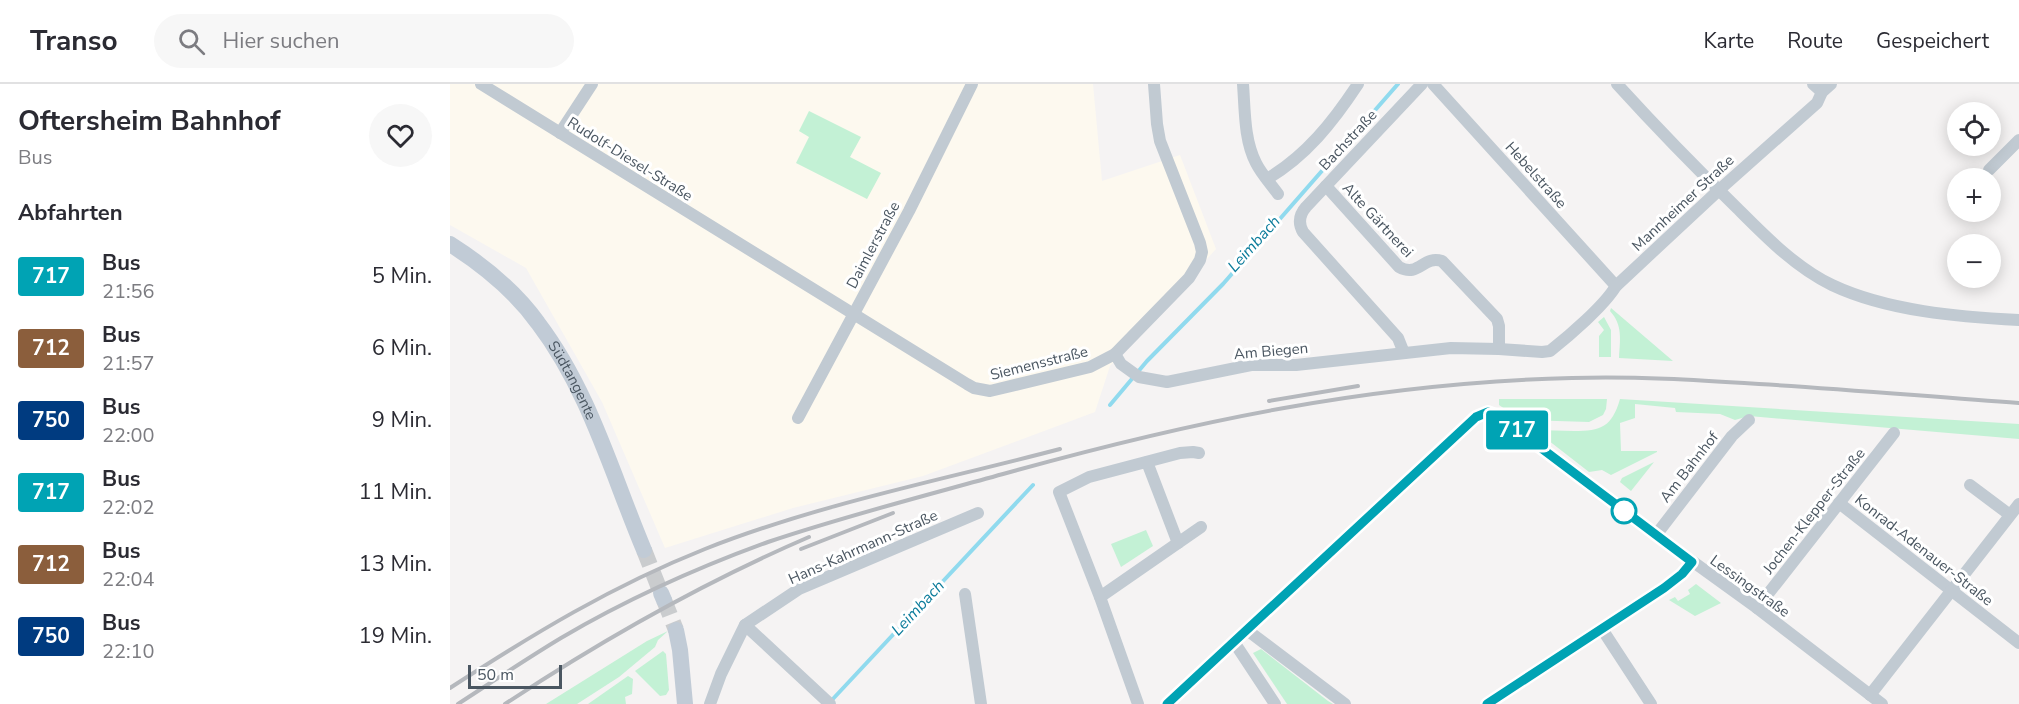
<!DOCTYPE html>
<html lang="de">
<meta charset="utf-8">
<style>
body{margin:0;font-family:"Nunito Sans",sans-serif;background:#f7f7f7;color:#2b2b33;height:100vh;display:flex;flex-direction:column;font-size:22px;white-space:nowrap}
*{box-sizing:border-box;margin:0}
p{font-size:20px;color:#7c7c81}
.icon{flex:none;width:33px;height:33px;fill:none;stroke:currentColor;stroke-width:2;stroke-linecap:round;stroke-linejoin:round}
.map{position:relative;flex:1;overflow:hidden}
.drawer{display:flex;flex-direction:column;background:#fff;width:450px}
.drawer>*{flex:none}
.badge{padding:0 12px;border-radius:4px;font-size:21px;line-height:39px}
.buttons{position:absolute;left:1497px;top:18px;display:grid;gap:12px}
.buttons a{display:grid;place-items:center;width:54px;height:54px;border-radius:50%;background:#fff;box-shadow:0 3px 15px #0003;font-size:30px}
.scale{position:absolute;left:18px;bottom:15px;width:94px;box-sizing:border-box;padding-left:6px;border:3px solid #4a5661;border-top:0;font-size:16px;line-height:21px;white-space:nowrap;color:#4a5661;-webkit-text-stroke:4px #fff;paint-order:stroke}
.map>.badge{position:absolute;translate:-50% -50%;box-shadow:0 0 0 3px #fff}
h2{padding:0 18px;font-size:22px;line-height:54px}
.round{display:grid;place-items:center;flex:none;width:63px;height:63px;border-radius:32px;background:#f7f7f7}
.headline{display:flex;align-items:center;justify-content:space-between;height:102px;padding:0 18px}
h1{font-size:28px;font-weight:700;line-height:45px}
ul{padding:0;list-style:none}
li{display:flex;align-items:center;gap:18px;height:72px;padding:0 18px}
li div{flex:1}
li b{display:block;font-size:22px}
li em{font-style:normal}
li .badge{min-width:66px;font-weight:700;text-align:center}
header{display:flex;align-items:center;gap:36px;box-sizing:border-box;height:84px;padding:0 30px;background:#fff;border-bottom:2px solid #e1e1e2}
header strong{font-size:28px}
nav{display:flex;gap:33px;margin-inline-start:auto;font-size:21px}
.search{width:420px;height:54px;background:#f7f7f7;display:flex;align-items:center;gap:15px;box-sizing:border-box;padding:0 21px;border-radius:33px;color:#7c7c81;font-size:22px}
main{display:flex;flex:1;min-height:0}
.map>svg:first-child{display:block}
</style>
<header>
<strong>Transo</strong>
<div class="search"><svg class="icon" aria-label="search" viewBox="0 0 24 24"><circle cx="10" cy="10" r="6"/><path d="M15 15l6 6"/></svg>Hier suchen</div>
<nav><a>Karte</a><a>Route</a><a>Gespeichert</a></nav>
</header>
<main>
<section class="drawer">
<div class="headline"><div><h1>Oftersheim Bahnhof</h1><p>Bus</p></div><a class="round"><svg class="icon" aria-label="heart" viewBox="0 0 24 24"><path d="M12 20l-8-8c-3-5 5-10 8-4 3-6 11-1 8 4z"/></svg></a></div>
<h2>Abfahrten</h2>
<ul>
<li><span class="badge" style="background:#00a3b4;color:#fff">717</span><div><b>Bus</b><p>21:56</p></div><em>5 Min.</em></li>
<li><span class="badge" style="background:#8b5e3c;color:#fff">712</span><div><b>Bus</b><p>21:57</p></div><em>6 Min.</em></li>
<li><span class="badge" style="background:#003b80;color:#fff">750</span><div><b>Bus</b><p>22:00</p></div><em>9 Min.</em></li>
<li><span class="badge" style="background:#00a3b4;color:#fff">717</span><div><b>Bus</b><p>22:02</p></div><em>11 Min.</em></li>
<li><span class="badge" style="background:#8b5e3c;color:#fff">712</span><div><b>Bus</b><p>22:04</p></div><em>13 Min.</em></li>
<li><span class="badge" style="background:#003b80;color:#fff">750</span><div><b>Bus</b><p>22:10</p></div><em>19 Min.</em></li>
</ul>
</section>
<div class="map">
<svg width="1569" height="620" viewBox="0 0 1569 620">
<rect width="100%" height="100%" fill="#f5f3f3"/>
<!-- commercial -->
<path fill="#fdf9ef" d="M 0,0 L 643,0 L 652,97 L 730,71 L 766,165 L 660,282 L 645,328 L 473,392 L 343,424 L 215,464 L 152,318 L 76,184 L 0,141 Z"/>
<!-- green -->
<g fill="#c3f1d5">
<path d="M 359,27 L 411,53 L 400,73 L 431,89 L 417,115 L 346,79 L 359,53 L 349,47 Z"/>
<path d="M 1161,224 L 1223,277 L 1169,274 C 1170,256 1173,241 1160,227 Z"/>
<path d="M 1154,233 L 1161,246 L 1161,273 L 1149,273 L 1149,252 L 1154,246 L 1148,238 Z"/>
<path d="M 1049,315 L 1157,315 L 1156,325 L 1153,331 L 1139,338 L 1075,336 L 1068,334 L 1049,321 Z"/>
<path d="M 1170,315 L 1569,340 L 1569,355 L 1299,332 L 1285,336 L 1270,330 L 1226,328 L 1225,324 L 1185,320 L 1185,334 L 1170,339 L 1171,367 L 1207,367 L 1207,368 L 1161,391 L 1152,386 L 1139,388 L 1085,346 C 1098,346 1111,347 1124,347 C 1151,347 1162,343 1170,315 Z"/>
<path d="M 1204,378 L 1181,407 L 1170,398 L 1172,394 Z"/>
<path d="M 696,446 L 703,462 L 671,483 L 661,460 Z"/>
<path d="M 1246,500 L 1271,519 L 1245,532 L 1219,516 L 1225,513 L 1228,517 L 1240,510 L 1238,506 Z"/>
<path d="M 218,547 L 208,556 L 205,563 L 169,593 L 127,620 L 96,620 L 197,557 Z"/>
<path d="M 811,565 L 878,617 L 883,620 L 837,620 L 803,569 Z"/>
<path d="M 213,567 L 216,570 L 219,606 L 216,611 L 210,612 L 185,587 Z"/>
<path d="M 178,592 L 183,595 L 182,610 L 175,613 L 176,620 L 138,620 Z"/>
</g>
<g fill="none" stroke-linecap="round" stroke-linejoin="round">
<!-- stream -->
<g stroke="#90daee" stroke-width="4">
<path d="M 660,321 L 697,277 L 773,200 L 948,0"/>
<path d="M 381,617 L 583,401"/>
</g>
<!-- secondary-tunnel -->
<g stroke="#caccce" stroke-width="16" stroke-dasharray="16 8" stroke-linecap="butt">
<path d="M 194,466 L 211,509"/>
<path d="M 214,516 L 226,546"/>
</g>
<!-- minor -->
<g stroke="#c1cad2" stroke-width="12">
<path d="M 31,0 L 517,300 L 524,304 L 540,307 L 640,283 L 665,270 L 739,194 L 750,176 L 752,168 L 750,159 L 710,57 L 707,40 L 704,0"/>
<path d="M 793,0 C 795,26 794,56 806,79 C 812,91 821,100 828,110"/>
<path d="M 983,0 L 1166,202"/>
<path d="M 1167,0 C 1206,43 1246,84 1287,124 C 1315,152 1346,184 1382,201 C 1437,227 1509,233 1569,236"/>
<path d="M 1363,0 L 1372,8"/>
<path d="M 110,49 L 142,0"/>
<path d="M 1539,86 L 1569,56"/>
<path d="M 817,95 C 856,72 883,38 908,0"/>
<path d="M 876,102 L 949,183 C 969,194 973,171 992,177 L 1047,235 L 1049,242 L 1049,265"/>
<path d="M 954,269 L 948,254 L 853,148 C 848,139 849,131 856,123 L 972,0"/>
<path d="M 665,270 L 671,280 L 689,293 L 717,298 L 801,281 L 846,281 L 1001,264 L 1049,265 L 1092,268 L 1100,267 C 1119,252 1154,222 1166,202 L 1269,106 L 1367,19 L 1372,8 L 1381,0"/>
<path d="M 348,334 L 459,127 L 522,0"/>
<path d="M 697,378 L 728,459"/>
<path d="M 1520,401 L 1560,431"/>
<path d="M 1389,419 L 1569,559"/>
<path d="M 1206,451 L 1282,352 L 1299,336"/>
<path d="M 515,510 L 531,620"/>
<path d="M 650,513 L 751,443"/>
<path d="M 1307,524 L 1444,349"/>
<path d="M 295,541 L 380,620"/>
<path d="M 1152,545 L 1201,620"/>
<path d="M 797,546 L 895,620"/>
<path d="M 784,558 L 825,620"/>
<path d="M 1420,611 L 1569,420"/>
<path d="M 260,620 L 271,590 L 295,541 L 349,505 L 528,429"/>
<path d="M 688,620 L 650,513 L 609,408 L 639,393 L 730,369 L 743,368 L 749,369"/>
<path d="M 717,620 L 1026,333 L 1038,328 L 1050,333 L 1206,451 L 1307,524 L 1432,620"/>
<path d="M 1037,620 L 1214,504 L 1232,490 L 1242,478"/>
</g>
<!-- secondary -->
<g stroke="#c1cbd6" stroke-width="16">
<path id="s1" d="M 0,160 C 33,181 65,207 88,239 C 139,306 162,390 194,466"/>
<path d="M 211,509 L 214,516"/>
<path d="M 226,546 L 230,566 L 235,620"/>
</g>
<!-- rail -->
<g stroke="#b5b8bd" stroke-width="4">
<path d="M 819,317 L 908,302"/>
<path d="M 351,465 L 443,429"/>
<path d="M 0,604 C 83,550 162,502 255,465 C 369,420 492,396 610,365"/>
<path d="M 8,620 C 42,598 76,575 111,554 C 174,517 249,483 318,458 C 395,432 474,412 553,390 C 743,337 923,299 1122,294 C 1184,292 1247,296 1309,300 C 1396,305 1482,313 1569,319"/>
<path d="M 55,620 C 152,556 252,499 359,453"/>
</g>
</g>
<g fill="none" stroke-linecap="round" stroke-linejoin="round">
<!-- line casing -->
<g stroke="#fff" stroke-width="14">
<path id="line" d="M 717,620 L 1026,333 L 1038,328 L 1050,333 L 1242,478 L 1232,490 L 1214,504 L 1037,620"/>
</g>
<!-- line -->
<use href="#line" stroke="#00a3b4" stroke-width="9"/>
</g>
<!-- markers -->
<circle fill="#fff" stroke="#00a3b4" stroke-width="3" cx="1174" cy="427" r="12"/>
<g text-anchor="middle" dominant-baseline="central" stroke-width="6" stroke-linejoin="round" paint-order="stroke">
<!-- street labels -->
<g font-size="15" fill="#4a5661" stroke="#fff">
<text transform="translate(898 56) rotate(-47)">Bachstraße</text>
<text transform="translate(180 75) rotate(32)">Rudolf-Diesel-Straße</text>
<text transform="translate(1086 91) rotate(48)">Hebelstraße</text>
<text transform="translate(1233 119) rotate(-43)">Mannheimer Straße</text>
<text transform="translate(928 136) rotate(47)">Alte Gärtnerei</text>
<text transform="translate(423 161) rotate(-62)">Daimlerstraße</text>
<text transform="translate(821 267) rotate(-5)">Am Biegen</text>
<text transform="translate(589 279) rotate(-14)">Siemensstraße</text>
<text stroke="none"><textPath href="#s1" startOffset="186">Südtangente</textPath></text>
<text transform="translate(1239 383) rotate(-52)">Am Bahnhof</text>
<text transform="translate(1364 427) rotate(-52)">Jochen-Klepper-Straße</text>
<text transform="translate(413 463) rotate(-24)">Hans-Kahrmann-Straße</text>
<text transform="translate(1474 466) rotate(38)">Konrad-Adenauer-Straße</text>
<text transform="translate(1300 502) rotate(36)">Lessingstraße</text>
</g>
<!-- water labels -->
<g font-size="16" font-style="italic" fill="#0c7c9b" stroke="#fff">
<text transform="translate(804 160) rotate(-48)">Leimbach</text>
<text transform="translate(468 524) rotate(-47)">Leimbach</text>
</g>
</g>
</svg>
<div class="buttons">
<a><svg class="icon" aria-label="locate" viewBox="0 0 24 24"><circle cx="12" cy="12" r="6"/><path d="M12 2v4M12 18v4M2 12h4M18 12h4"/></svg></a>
<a>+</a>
<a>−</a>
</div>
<div class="scale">50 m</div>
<b class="badge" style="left:1067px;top:346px;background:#00a3b4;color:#fff">717</b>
</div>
</main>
